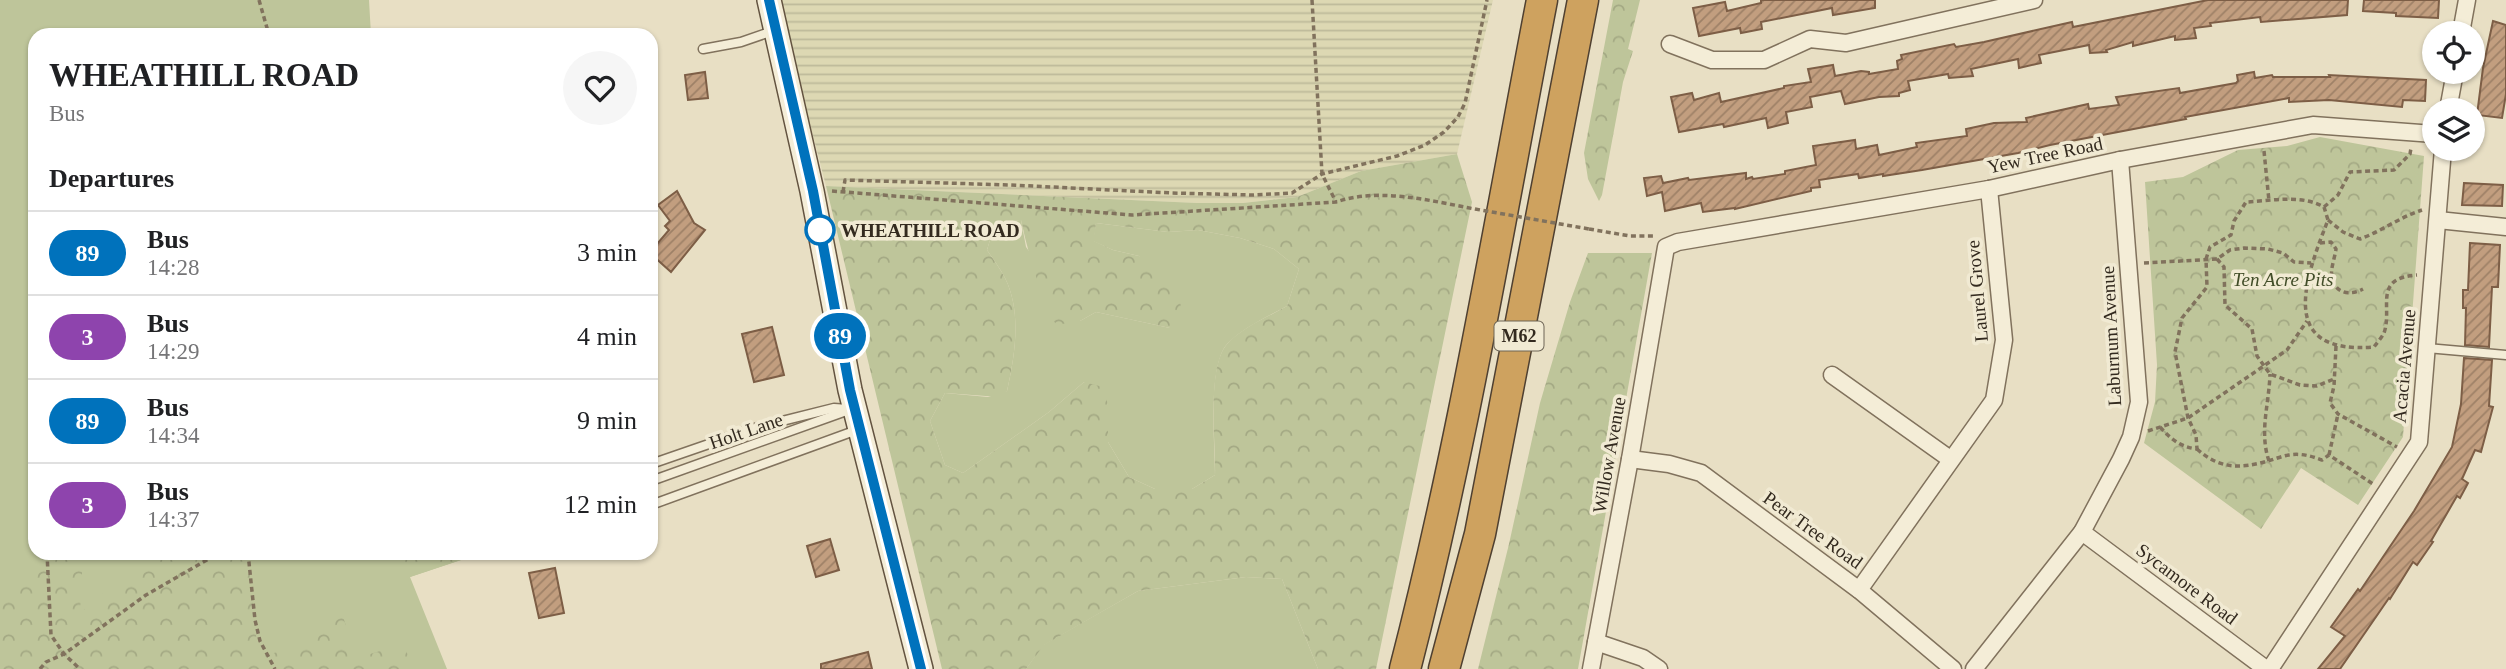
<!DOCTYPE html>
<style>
body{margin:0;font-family:Georgia,serif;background:#f6f6f6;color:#202124;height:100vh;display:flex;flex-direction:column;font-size:26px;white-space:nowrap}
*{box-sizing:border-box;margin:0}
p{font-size:23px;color:#757577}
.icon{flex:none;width:38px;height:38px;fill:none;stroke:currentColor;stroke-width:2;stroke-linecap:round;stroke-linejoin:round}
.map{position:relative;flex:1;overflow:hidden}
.side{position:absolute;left:28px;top:28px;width:630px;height:532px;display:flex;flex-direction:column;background:#fff;border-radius:21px;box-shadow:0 2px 5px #0004}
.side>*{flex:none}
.badge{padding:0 14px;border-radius:23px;font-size:24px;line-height:46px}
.tools{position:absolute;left:2422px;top:21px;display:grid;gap:14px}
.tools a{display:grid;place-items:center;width:63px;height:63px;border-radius:50%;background:#fff;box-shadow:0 2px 5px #0004;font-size:35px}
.map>.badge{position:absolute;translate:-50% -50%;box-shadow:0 0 0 4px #fff}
h2{padding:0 21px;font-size:26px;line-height:63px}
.round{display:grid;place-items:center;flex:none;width:74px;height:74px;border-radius:37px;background:#f6f6f6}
.head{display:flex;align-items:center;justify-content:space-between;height:119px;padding:0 21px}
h1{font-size:33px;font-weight:700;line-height:52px}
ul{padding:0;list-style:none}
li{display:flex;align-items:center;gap:21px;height:84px;padding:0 21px;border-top:2px solid #e0e0e0}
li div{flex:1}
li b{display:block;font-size:26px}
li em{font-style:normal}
li .badge{min-width:77px;font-weight:700;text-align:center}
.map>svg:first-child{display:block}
</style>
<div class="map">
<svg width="2506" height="669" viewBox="0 0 2506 669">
<defs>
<pattern id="farmland-rules" width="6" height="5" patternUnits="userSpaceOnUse" patternTransform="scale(1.75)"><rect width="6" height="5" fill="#ddd8b3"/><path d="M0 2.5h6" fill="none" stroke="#beba9a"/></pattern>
<pattern id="forest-crowns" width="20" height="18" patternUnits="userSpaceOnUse" patternTransform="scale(1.75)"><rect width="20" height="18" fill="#bec59a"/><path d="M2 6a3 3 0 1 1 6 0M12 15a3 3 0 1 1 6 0" fill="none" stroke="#a4a984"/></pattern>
<pattern id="building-hatch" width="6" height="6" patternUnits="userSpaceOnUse" patternTransform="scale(1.75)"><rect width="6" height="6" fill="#c29e7f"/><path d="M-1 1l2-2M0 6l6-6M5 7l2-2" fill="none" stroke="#9e8167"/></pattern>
</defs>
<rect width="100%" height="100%" fill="#e8dfc4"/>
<!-- farmland -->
<path fill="url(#farmland-rules)" d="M 778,0 L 1493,0 L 1457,154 L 1361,171 L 1297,197 L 1243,203 L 1197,203 L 826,186 Z"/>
<!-- grass -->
<g fill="#bec59a">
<path d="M 0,0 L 369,0 L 371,35 L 35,35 L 35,553 L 482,553 L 410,577 L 447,669 L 0,669 Z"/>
<path d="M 1021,220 L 1026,247 L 1080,321 L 1096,312 L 1170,328 L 1139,256 L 1113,250 L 1093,241 L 1096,223 L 1168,232 L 1198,230 L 1240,238 L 1274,249 L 1299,269 L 1287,306 C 1267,317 1244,327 1228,343 C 1207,364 1215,445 1215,475 L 1192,489 L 1155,489 L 1129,477 L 1108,442 L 1108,405 L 1084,382 L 1049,412 L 963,473 L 945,465 L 930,421 L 945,393 L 988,397 L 1007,391 C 1015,355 1022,312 1005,278 C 1000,268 993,259 987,250 L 995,223 Z"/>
<path d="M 1246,577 L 1282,579 L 1318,669 L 1026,669 L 1043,645 L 1138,591 Z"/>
</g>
<!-- forest -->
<g fill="url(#forest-crowns)" fill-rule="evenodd">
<path d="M 1613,0 L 1640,0 L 1628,49 L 1633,51 L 1623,82 L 1602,195 L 1599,201 L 1588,179 L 1584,153 Z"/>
<path d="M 2320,137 L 2424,156 L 2403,437 L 2358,505 L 2301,468 L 2261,529 L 2144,443 L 2155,402 L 2157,365 L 2145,182 L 2183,177 L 2238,150 L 2287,146 Z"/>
<path d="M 1457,154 L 1472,202 L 1376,669 L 1318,669 L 1282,579 L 1246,577 L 1138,591 L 1044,645 L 1026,669 L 942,669 L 826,186 L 1197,203 L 1243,203 L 1297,197 L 1361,171 ZM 1021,220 C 1029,257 1039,291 1056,325 L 1080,321 L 1096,312 L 1170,328 L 1183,311 L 1174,287 L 1139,256 L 1113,250 L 1094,241 L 1096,223 L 1168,232 L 1198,230 L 1240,238 L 1274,249 L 1299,269 L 1287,306 C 1268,317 1243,327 1228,343 C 1206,365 1216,445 1215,475 L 1192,489 L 1155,489 L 1129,477 L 1108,442 L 1108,405 L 1103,387 L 1084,382 L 1049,412 L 963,473 L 945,465 L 930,421 L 945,393 L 999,397 L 1007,391 C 1015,355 1022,312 1005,278 C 1000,268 993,259 987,250 L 995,223 Z"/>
<path d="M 1588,253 L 1652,253 L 1578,669 L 1478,669 L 1509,544 L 1540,403 L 1570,302 Z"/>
<path d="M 46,553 L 83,553 L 80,613 L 133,568 L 166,553 L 248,553 L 258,656 L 289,650 L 340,608 L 357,658 L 403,644 L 414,669 L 0,669 L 0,590 L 29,586 Z"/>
<path d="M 391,553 L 482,553 L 410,577 Z"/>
</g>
<!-- building -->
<g fill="url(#building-hatch)" stroke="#7d5e46" stroke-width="2">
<path d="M 1761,0 L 1875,0 L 1875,8 L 1833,15 L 1832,8 L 1761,22 L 1762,29 L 1741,33 L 1740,28 L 1699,36 L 1693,8 L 1725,2 L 1727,11 L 1761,3 Z"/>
<path d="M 2208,0 L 2348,0 L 2347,15 L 2261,22 L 2260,17 L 2210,23 L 2211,26 L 2194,28 L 2196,38 L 2175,40 L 2175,36 L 2133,46 L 2133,42 L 2106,50 L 2107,52 L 2090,53 L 2089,45 L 2039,55 L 2041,63 L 2019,68 L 2018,59 L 1971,69 L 1973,76 L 1949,78 L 1948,74 L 1908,81 L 1910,90 L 1899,93 L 1899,96 L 1879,97 L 1845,104 L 1841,91 L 1810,97 L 1812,107 L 1786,112 L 1788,123 L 1768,128 L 1766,118 L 1724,127 L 1723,124 L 1679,132 L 1671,97 L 1692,93 L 1694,100 L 1719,93 L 1721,102 L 1784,88 L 1784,86 L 1811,82 L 1808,69 L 1833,65 L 1835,76 L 1861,71 L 1869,72 L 1869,74 L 1898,69 L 1897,61 L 1902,59 L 1901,55 L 1954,44 L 1956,47 L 1984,42 L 2072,22 L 2073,27 Z"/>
<path d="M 2364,0 L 2439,0 L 2438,18 L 2396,16 L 2396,13 L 2363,11 Z"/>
<path d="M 2493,21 L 2506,25 L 2506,94 L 2502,118 L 2477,115 L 2483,68 Z"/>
<path d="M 705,72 L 708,98 L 688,100 L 685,75 Z"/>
<path d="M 2254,72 L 2255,78 L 2272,75 L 2273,77 L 2330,77 L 2329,75 L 2426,80 L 2425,101 L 2403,100 L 2402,107 L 2329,100 L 2289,102 L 2289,98 L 2185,117 L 2186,119 L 2050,145 L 2018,153 L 1922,170 L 1883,176 L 1883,174 L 1859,178 L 1858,174 L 1819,180 L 1820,187 L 1811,188 L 1811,191 L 1735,209 L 1735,208 L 1703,212 L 1701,203 L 1665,211 L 1662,192 L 1647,196 L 1644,178 L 1661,176 L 1663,183 L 1688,178 L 1689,180 L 1746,173 L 1746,179 L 1752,177 L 1753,179 L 1785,174 L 1785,171 L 1816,165 L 1813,146 L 1855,140 L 1856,149 L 1877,145 L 1879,155 L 1917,147 L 1916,143 L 1967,136 L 1966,129 L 1994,123 L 2027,122 L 2026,118 L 2088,104 L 2089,109 L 2119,105 L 2116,97 L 2179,88 L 2180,93 L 2236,83 L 2238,81 L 2237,75 Z"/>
<path d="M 2464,183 L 2503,185 L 2502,206 L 2462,205 Z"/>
<path d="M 677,191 L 694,223 L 705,230 L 671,272 L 651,254 L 651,251 L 669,230 L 665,226 L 670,221 L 658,205 Z"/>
<path d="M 2470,243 L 2500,245 L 2498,287 L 2492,287 L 2489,347 L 2465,345 L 2466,308 L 2463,308 L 2463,290 L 2468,290 Z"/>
<path d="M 772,327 L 784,375 L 754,382 L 742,334 Z"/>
<path d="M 2464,358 L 2492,360 L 2489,406 L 2493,407 L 2481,452 L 2475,450 L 2462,479 L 2468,483 L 2460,498 L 2457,496 L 2431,541 L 2433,542 L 2417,565 L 2413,562 L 2390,599 L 2389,598 L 2340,669 L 2318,669 L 2345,636 L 2331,627 L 2358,589 L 2360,591 L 2414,511 L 2452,447 L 2461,404 Z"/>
<path d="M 830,539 L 839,570 L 816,577 L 807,546 Z"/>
<path d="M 555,568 L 564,613 L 539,618 L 529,573 Z"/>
<path d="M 868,652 L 872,669 L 821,669 L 821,664 Z"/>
</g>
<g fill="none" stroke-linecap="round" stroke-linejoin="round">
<!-- lane casing -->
<g stroke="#81725d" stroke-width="11">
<g id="lane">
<path d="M 703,49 L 741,42 L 773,31"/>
<path d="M 2427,348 L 2506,355"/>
<path d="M 651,464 L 758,427 L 834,408 L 848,409"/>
<path d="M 651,481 L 852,409"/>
<path d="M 651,505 L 857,430"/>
</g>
</g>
<!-- street casing -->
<g stroke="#81725d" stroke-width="19">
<g id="street">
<path d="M 2461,33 L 2467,0"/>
<path d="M 1670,44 L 1712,60 L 1764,60 L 1810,39 L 1846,43 L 2034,0"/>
<path d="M 2448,110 L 2455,72"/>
<path d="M 2438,220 L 2506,227"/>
<path d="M 1832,375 L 1950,459"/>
<path d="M 1630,459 L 1669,464 L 1701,473 L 1859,590 L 1953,669"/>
<path d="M 2082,532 L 2266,669"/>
<path d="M 1859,590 L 1994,400 L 2004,340 L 1989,189"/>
<path d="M 1596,642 L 1643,658 L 1659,669"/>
<path d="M 1591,669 L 1630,459 L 1666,247 L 1678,242 L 1989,189 L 2120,160 L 2313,125 L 2434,134"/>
<path d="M 1974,669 L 2082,532 L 2121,459 L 2131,437 L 2139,402 L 2120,160"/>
<path d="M 2270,669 L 2419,442 L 2443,149"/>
</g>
</g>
<!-- secondary casing -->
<g stroke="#635340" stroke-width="26">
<path id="secondary" d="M 769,0 L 812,191 L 850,390 L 921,669"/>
</g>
<!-- highway casing -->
<g stroke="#4f4031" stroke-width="33">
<g id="highway">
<path d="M 1405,669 C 1462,449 1499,224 1542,0"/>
<path d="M 1444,669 L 1480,534 L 1583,0"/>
</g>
</g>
<!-- path -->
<g stroke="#81725d" stroke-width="3.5" stroke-dasharray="5 3.5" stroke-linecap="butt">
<path d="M 259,0 L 269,35"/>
<path d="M 1312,0 L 1322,174 L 1336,202"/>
<path d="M 2264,151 L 2269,201"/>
<path d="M 832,191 L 1132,215 L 1336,202 C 1380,187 1431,201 1475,209"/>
<path d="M 843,192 L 845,180 L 1011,185 L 1172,193 L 1253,195 L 1292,193 L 1322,174 L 1397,156 L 1425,145 L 1444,132 L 1458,117 L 1465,103 L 1487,0"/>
<path d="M 2324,207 L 2338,195 L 2350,172 L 2394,170 L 2410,154 L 2411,148"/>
<path d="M 2328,220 L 2343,232 L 2360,239 C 2382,231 2400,217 2422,210"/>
<path d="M 1589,229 L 1630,236 L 1654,236"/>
<path d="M 2320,243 L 2331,242 L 2336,249 C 2335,257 2330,270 2332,277 C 2335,294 2350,296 2363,289"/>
<path d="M 2217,259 L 2224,267 L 2225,305 L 2252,329 L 2257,356 L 2270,374 L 2300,385 L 2317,386 L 2334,379"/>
<path d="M 2144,263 L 2217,259 L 2230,250 L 2244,248 L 2268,249 L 2283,253 L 2294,262 L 2311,263"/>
<path d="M 2336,346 L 2334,386 L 2330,403 L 2338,414 L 2397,447"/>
<path d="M 2160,427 C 2171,439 2180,447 2197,449 L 2196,435 L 2188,418 L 2175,352 L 2182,318 L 2207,287 L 2206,259 L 2210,247 L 2231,235 L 2234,221 L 2246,202 C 2271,201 2301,194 2324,207 L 2328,220 C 2305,279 2276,355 2374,347 C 2377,343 2382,337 2384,333 C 2393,307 2372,278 2417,275"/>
<path d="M 2148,431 L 2188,418 L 2287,350 L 2307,321"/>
<path d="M 2197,449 C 2219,469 2240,469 2268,461 C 2275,459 2282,456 2289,455 C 2301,453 2311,456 2322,460 L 2329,455 L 2373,484"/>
<path d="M 2329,455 L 2338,414"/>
<path d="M 2269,461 C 2259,432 2269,405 2270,374"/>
<path d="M 47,553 L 51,635 L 64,654 L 80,669"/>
<path d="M 248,553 L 255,620 L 260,641 L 275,669"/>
<path d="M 40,669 L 46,662 L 64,654 L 146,595 L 219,553"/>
</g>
<!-- lane -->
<use href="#lane" stroke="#f4edd7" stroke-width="8"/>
<!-- street -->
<use href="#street" stroke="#f4edd7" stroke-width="16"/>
<!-- secondary -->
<use href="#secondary" stroke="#f4edd7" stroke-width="23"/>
<!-- highway -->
<use href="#highway" stroke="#cea25f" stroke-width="30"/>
<!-- path-bridge -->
<path stroke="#81725d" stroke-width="3.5" stroke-dasharray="5 3.5" stroke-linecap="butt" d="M 1475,209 L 1589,229"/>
</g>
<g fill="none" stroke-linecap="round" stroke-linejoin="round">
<!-- line casing -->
<g stroke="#fff" stroke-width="16">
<path id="line" d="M 769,0 L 813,191 L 850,390 L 921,669"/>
</g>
<!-- line -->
<use href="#line" stroke="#0072bc" stroke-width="10"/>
</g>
<!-- markers -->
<circle fill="#fff" stroke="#0072bc" stroke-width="3.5" cx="820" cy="230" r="14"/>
<g text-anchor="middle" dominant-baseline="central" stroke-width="7" stroke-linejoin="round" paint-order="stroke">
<!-- shield labels -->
<rect fill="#f1ead3" stroke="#6c6455" stroke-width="2" x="1494.5" y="321.5" width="49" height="29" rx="5"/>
<g font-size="18" font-weight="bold" fill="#332a1f">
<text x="1519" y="336">M62</text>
</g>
<!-- street labels -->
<g font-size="19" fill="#332a1f" stroke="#f1ead3">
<text transform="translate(2045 155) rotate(-12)">Yew Tree Road</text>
<text transform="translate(1977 291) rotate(-95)">Laurel Grove</text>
<text transform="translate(2111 336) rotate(-93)">Laburnum Avenue</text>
<text transform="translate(2404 366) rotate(-85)">Acacia Avenue</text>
<text transform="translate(746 431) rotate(-19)">Holt Lane</text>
<text transform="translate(1609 455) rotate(-80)">Willow Avenue</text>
<text transform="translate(1813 530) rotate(36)">Pear Tree Road</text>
<text transform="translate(2187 584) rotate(37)">Sycamore Road</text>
</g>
<!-- stop labels -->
<g font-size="19" font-weight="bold" fill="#332a1f" stroke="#f1ead3" text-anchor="start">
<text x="841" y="230">WHEATHILL ROAD</text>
</g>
<!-- park labels -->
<g font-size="19" font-style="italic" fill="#424d28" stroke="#f1ead3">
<text x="2283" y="279">Ten Acre Pits</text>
</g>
</g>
</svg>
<div class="tools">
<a><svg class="icon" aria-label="locate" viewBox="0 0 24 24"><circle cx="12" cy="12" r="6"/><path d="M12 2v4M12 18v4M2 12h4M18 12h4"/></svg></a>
<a><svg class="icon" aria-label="layers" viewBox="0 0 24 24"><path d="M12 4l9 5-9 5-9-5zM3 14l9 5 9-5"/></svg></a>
</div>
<b class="badge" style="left:840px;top:336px;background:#0072bc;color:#fff">89</b>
<section class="side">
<div class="head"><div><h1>WHEATHILL ROAD</h1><p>Bus</p></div><a class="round"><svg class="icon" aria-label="heart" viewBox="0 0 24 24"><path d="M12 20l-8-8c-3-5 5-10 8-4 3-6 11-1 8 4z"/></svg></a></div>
<h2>Departures</h2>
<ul>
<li><span class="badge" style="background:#0072bc;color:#fff">89</span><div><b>Bus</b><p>14:28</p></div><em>3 min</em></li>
<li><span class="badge" style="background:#8e44ad;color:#fff">3</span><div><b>Bus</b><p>14:29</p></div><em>4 min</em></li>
<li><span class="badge" style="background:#0072bc;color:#fff">89</span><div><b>Bus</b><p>14:34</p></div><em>9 min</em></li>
<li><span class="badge" style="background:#8e44ad;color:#fff">3</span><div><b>Bus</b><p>14:37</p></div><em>12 min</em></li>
</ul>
</section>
</div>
